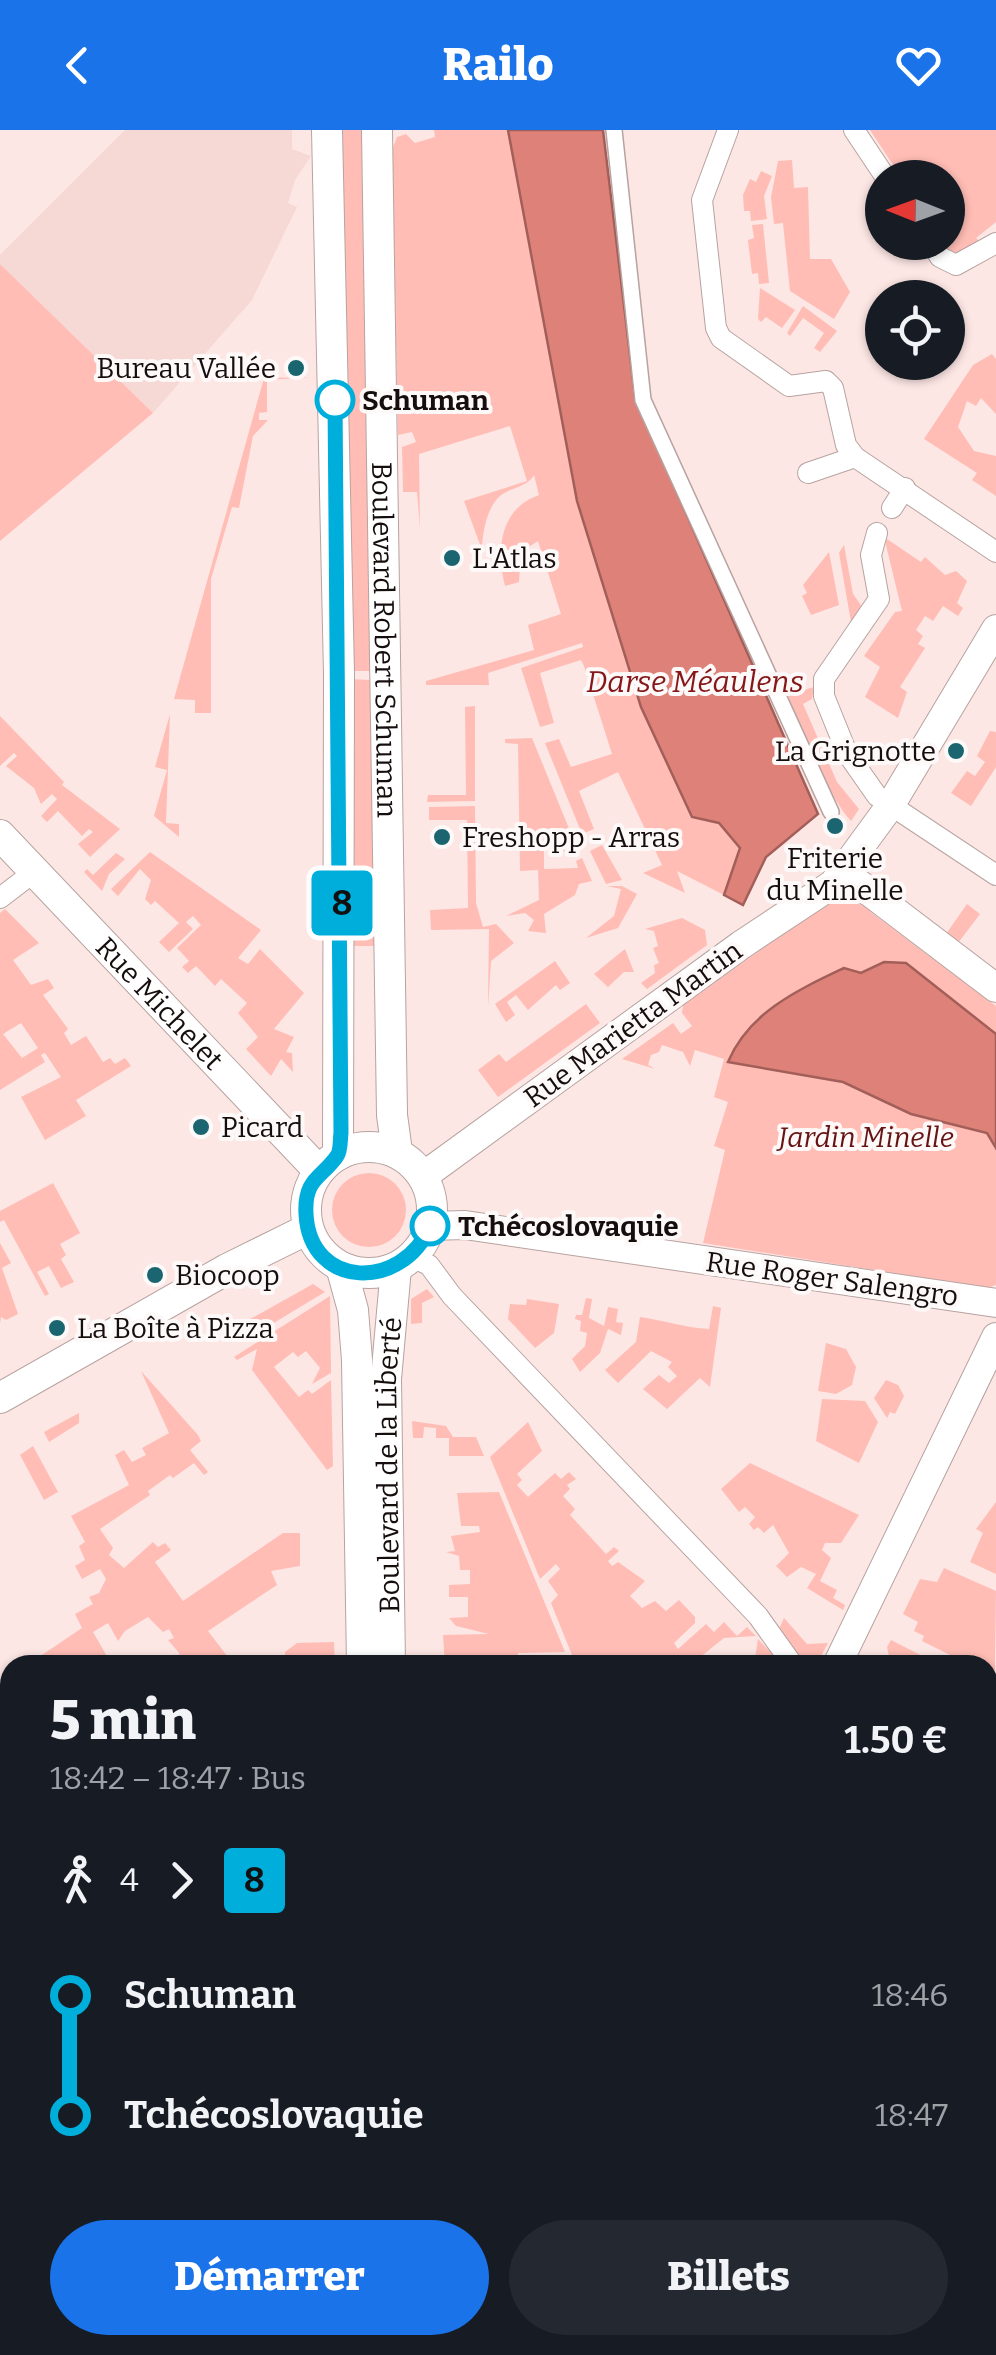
<!DOCTYPE html>
<html lang="fr">
<meta charset="utf-8">
<style>
body{margin:0;font-family:Bitter,serif;background:#242831;color:#f1f3f6;height:100vh;display:flex;flex-direction:column;font-size:38px;white-space:nowrap}
*{box-sizing:border-box;margin:0}
p{font-size:32px;color:#9ea1a6}
.icon{flex:none;width:55px;height:55px;fill:none;stroke:currentColor;stroke-width:2;stroke-linecap:round;stroke-linejoin:round}
.map{position:relative;flex:1;overflow:hidden}
.drawer{position:absolute;left:0px;top:1525px;width:998px;height:700px;display:flex;flex-direction:column;background:#171b24;border-radius:30px 30px 0 0;box-shadow:0 2px 8px #0004}
.drawer>*{flex:none}
.badge{padding:0 20px;border-radius:8px;font-size:35px;line-height:65px}
.needle{width:65px;rotate:271deg}
.buttons{position:absolute;left:865px;top:30px;display:grid;gap:20px}
.buttons a{display:grid;place-items:center;width:100px;height:100px;border-radius:50%;background:#171b24;box-shadow:0 2px 8px #0004;font-size:50px}
.map>.badge{position:absolute;translate:-50% -50%;box-shadow:0 0 0 5px #fff}
.legs{display:flex;align-items:center;gap:15px;height:110px;padding:0 50px;font-size:32px}
.legs p{margin-inline-start:auto}
.head{display:flex;align-items:center;justify-content:space-between;height:170px;padding:0 50px}
h1{font-size:55px;font-weight:800;line-height:75px}
.button{display:flex;gap:20px;margin-top:auto;padding:20px 50px}
.button a{flex:1;height:115px;border-radius:60px;background:#1a73e8;color:#fff;font-size:40px;font-weight:800;line-height:115px;text-align:center}
.button a+a{background:#242831;color:#f1f3f6}
ul{padding:0 50px;list-style:none}
li{display:flex;align-items:center;gap:35px;height:120px;font-size:38px}
li i{display:grid;place-items:center;width:15px;height:100%;margin:0 12px;background:currentColor}
li i::after{content:'';width:25px;height:25px;margin:-12px;border:8px solid;border-radius:50%;background:#171b24}
li p{margin-inline-start:auto}
li:first-child i{background:linear-gradient(#0000 50%,currentColor 0)}
li:last-child i{background:linear-gradient(currentColor 50%,#0000 0)}
header{display:flex;justify-content:space-between;align-items:center;height:130px;padding:0 50px;background:#1a73e8;color:#fff;font-size:45px;font-weight:800}
.map>svg:first-child{display:block}
</style>
<header><svg class="icon" aria-label="back" viewBox="0 0 24 24"><path d="M15 5l-7 7 7 7"/></svg>Railo<svg class="icon" aria-label="heart" viewBox="0 0 24 24"><path d="M12 20l-8-8c-3-5 5-10 8-4 3-6 11-1 8 4z"/></svg></header>
<div class="map">
<svg width="996" height="2225" viewBox="0 0 996 2225">
<rect width="100%" height="100%" fill="#fde7e5"/>
<!-- built -->
<g fill="#f6d8d4">
<path d="M 125,0 L 292,0 L 292,19 L 311,26 L 295,50 L 288,73 L 297,77 L 252,170 L 153,283 L 0,134 L 0,125 Z"/>
<path d="M 996,1647 L 996,1703 L 988,1694 L 988,1655 Z"/>
</g>
<!-- green -->
<g fill="#ffbdb5" fill-rule="evenodd">
<path d="M 337,0 L 369,0 L 377,541 L 352,541 Z"/>
<path d="M 434,0 L 508,0 L 577,371 L 641,577 L 692,686 L 719,692 L 741,718 L 724,765 L 677,741 L 685,763 L 643,743 L 662,735 L 618,642 L 579,661 L 594,699 L 582,704 L 545,613 L 559,609 L 571,637 L 612,624 L 584,536 L 581,530 L 540,543 L 554,593 L 540,597 L 521,538 L 583,517 L 582,513 L 488,543 L 489,555 L 426,555 L 426,551 L 534,520 L 528,495 L 561,484 L 538,411 L 521,422 L 519,452 L 505,456 C 496,421 499,379 539,365 L 534,345 C 528,357 511,357 500,366 C 487,377 482,404 482,420 L 464,371 L 527,351 L 510,296 L 419,324 L 420,398 L 417,362 L 403,362 L 402,317 L 416,312 L 412,302 L 398,305 L 392,20 L 397,7 L 406,4 L 415,13 L 435,7 Z"/>
<path d="M 870,0 L 996,0 L 996,92 L 976,108 L 983,114 L 967,125 L 950,126 L 936,113 L 948,112 L 948,48 L 901,47 Z"/>
<path d="M 792,30 L 794,58 L 808,57 L 810,129 L 831,129 L 850,162 L 834,189 L 790,161 L 783,93 L 774,94 L 771,67 L 778,31 Z"/>
<path d="M 761,41 L 772,46 L 764,66 L 767,89 L 751,91 L 750,81 L 744,81 L 743,65 L 750,49 L 756,52 Z"/>
<path d="M 763,94 L 769,153 L 759,154 L 758,143 L 752,144 L 748,110 L 754,108 L 752,95 Z"/>
<path d="M 0,134 L 153,283 L 0,411 Z"/>
<path d="M 760,158 L 795,180 L 782,198 L 766,187 L 761,192 L 758,189 Z"/>
<path d="M 803,176 L 837,201 L 820,222 L 814,218 L 824,203 L 803,188 L 790,206 L 787,203 Z"/>
<path d="M 992,224 L 996,229 L 996,284 L 981,268 L 976,276 L 967,271 L 958,297 L 974,321 L 996,326 L 996,366 L 972,350 L 977,343 L 924,309 L 973,235 Z"/>
<path d="M 312,247 L 267,250 L 267,282 L 259,283 L 259,290 L 268,290 L 253,306 L 239,378 L 232,377 L 211,449 L 211,583 L 195,583 L 195,570 L 174,569 L 264,248 Z"/>
<path d="M 884,407 L 921,432 L 925,427 L 945,445 L 956,441 L 967,451 L 957,473 L 963,478 L 958,486 L 943,476 L 933,491 L 925,486 L 916,500 L 923,506 L 918,514 L 925,518 L 900,557 L 907,562 L 898,588 L 865,567 L 880,537 L 864,526 L 895,482 L 902,481 Z"/>
<path d="M 844,415 L 853,464 L 863,478 L 851,492 L 839,423 Z"/>
<path d="M 829,422 L 839,475 L 811,485 L 802,466 L 807,463 L 803,455 Z"/>
<path d="M 347,549 L 372,550 L 380,816 L 350,816 Z"/>
<path d="M 814,557 L 812,569 L 803,574 L 837,652 L 859,679 L 851,691 C 830,668 795,595 788,565 Z"/>
<path d="M 475,576 L 475,671 L 427,672 L 428,665 L 466,665 L 465,577 Z"/>
<path d="M 170,584 L 166,693 L 179,694 L 179,707 L 154,686 L 167,640 L 155,637 Z"/>
<path d="M 0,586 L 64,652 L 62,655 L 120,699 L 90,727 L 78,714 L 93,702 L 89,699 L 82,706 L 58,681 L 47,692 L 41,686 L 57,669 L 52,664 L 41,674 L 34,658 L 6,636 L 17,626 L 14,623 L 0,636 Z"/>
<path d="M 990,601 L 996,602 L 996,637 L 971,676 L 951,663 L 967,641 L 975,646 L 985,632 L 977,626 Z"/>
<path d="M 532,608 L 579,723 L 544,719 L 544,739 L 578,738 L 576,731 L 582,728 L 592,751 L 579,754 L 575,765 L 544,784 L 546,803 L 528,801 L 534,790 L 525,783 L 506,786 L 539,770 L 538,740 L 520,741 L 518,614 L 505,613 L 505,609 Z"/>
<path d="M 475,676 L 476,773 L 483,797 L 496,794 L 514,813 L 491,831 L 488,878 L 489,799 L 431,800 L 430,780 L 468,778 L 467,690 L 429,690 L 429,677 Z"/>
<path d="M 602,715 L 622,750 L 606,754 L 590,721 Z"/>
<path d="M 150,722 L 261,800 L 238,828 L 248,834 L 260,819 L 304,863 L 274,899 L 294,907 L 286,922 L 292,923 L 293,942 L 281,929 L 271,946 L 246,919 L 258,907 L 238,883 L 247,873 L 221,849 L 215,856 L 196,836 L 188,843 L 182,837 L 189,831 L 177,818 L 201,795 L 193,786 L 186,792 L 193,799 L 169,822 L 159,812 L 179,793 L 155,771 L 151,775 L 145,769 L 151,750 L 140,739 L 118,766 L 111,759 Z"/>
<path d="M 116,723 L 125,729 L 109,744 L 102,761 L 84,742 L 87,739 L 93,745 Z"/>
<path d="M 607,756 L 622,756 L 637,764 L 618,798 L 586,808 L 614,786 L 621,759 Z"/>
<path d="M 840,763 L 857,765 L 872,783 L 996,876 L 996,1155 L 987,1158 L 703,1113 L 725,1020 L 714,1016 L 728,972 L 714,967 L 724,929 L 695,920 L 690,936 L 683,922 L 662,915 L 659,922 L 651,925 L 648,935 L 655,939 L 622,929 L 673,893 L 681,904 L 692,896 L 682,883 L 683,875 Z"/>
<path d="M 967,774 L 980,784 L 958,813 L 946,804 Z"/>
<path d="M 5,779 L 39,813 L 13,830 L 31,855 L 48,849 L 54,858 L 43,865 L 68,899 L 64,903 L 71,915 L 86,906 L 103,932 L 110,928 L 115,934 L 125,928 L 131,936 L 76,970 L 86,986 L 45,1010 L 21,967 L 61,947 L 45,923 L 41,925 L 45,932 L 0,960 L 0,783 ZM 21,893 L 38,918 L 22,928 L 3,904 Z"/>
<path d="M 682,788 L 705,800 L 707,815 L 647,859 L 641,853 L 655,843 L 654,835 L 659,833 L 653,818 L 658,816 L 654,801 L 645,799 Z"/>
<path d="M 625,819 L 634,842 L 624,842 L 608,857 L 594,844 Z"/>
<path d="M 555,831 L 570,853 L 560,860 L 556,855 L 528,880 L 516,865 L 507,872 L 515,885 L 506,892 L 495,874 Z"/>
<path d="M 586,874 L 600,893 L 498,967 L 478,940 L 499,924 L 506,932 Z"/>
<circle cx="369" cy="1080" r="37"/>
<path d="M 53,1053 L 80,1103 L 60,1114 L 66,1125 L 61,1129 L 74,1152 L 61,1158 L 49,1136 L 37,1142 L 49,1164 L 45,1166 L 4,1090 L 0,1092 L 0,1081 Z"/>
<path d="M 0,1113 L 11,1133 L 2,1138 L 18,1184 L 6,1190 L 1,1187 L 0,1194 Z"/>
<path d="M 313,1154 L 325,1162 L 257,1203 L 250,1202 L 245,1192 Z"/>
<path d="M 427,1159 L 434,1167 L 422,1173 L 422,1193 L 411,1194 L 411,1169 Z"/>
<path d="M 330,1166 L 331,1243 L 312,1254 L 320,1238 L 306,1221 L 298,1227 L 293,1222 L 274,1237 L 299,1267 L 308,1260 L 312,1264 L 331,1250 L 333,1336 L 327,1340 L 252,1240 L 257,1219 L 237,1230 L 234,1227 Z"/>
<path d="M 586,1168 L 592,1169 L 589,1188 L 604,1196 L 608,1177 L 618,1179 L 616,1192 L 623,1193 L 621,1205 L 608,1199 L 600,1223 L 580,1242 L 572,1229 L 585,1216 L 587,1203 L 580,1201 L 581,1191 L 575,1189 L 576,1185 L 582,1185 Z"/>
<path d="M 527,1169 L 559,1174 L 554,1203 L 535,1218 L 508,1189 L 510,1174 L 526,1175 Z"/>
<path d="M 713,1176 L 721,1178 L 710,1257 L 700,1248 L 667,1279 L 643,1259 L 659,1245 L 669,1253 L 677,1246 L 668,1237 L 672,1232 L 651,1221 L 618,1253 L 605,1240 L 636,1212 L 640,1187 C 661,1190 687,1198 709,1199 Z"/>
<path d="M 826,1213 L 846,1219 L 856,1237 L 852,1255 L 836,1264 L 818,1261 Z"/>
<path d="M 141,1241 L 198,1305 L 201,1311 L 190,1320 L 208,1342 L 204,1345 L 194,1333 L 173,1348 L 170,1345 L 148,1361 L 150,1365 L 100,1399 L 113,1418 L 109,1425 L 124,1438 L 153,1412 L 158,1417 L 165,1413 L 171,1420 L 155,1432 L 183,1471 L 283,1403 L 300,1403 L 300,1436 L 271,1441 L 277,1455 L 208,1501 L 234,1535 L 155,1535 L 180,1524 L 168,1510 L 174,1508 L 169,1499 L 163,1502 L 148,1487 L 125,1501 L 118,1511 L 108,1493 L 93,1502 L 112,1535 L 27,1535 L 82,1498 L 75,1484 L 93,1474 L 89,1467 L 99,1463 L 106,1449 L 100,1439 L 82,1449 L 75,1436 L 85,1430 L 79,1416 L 85,1412 L 71,1386 L 129,1355 L 115,1325 L 124,1320 L 132,1332 L 146,1325 L 142,1318 L 169,1303 Z"/>
<path d="M 886,1250 L 898,1255 L 904,1266 L 895,1284 L 890,1282 L 887,1288 L 874,1268 Z"/>
<path d="M 822,1269 L 865,1271 L 878,1292 L 859,1333 L 816,1311 Z"/>
<path d="M 79,1283 L 79,1293 L 49,1312 L 44,1302 Z"/>
<path d="M 412,1291 L 446,1296 L 453,1307 L 476,1307 L 484,1326 L 449,1326 L 449,1308 L 436,1308 L 436,1298 L 424,1297 L 423,1308 L 413,1308 Z"/>
<path d="M 528,1292 L 542,1321 L 517,1344 L 522,1350 L 517,1355 L 528,1367 L 555,1343 L 561,1349 L 569,1342 L 576,1349 L 567,1355 L 570,1359 L 563,1366 L 575,1379 L 570,1385 L 606,1424 L 614,1417 L 619,1421 L 608,1431 L 612,1436 L 618,1432 L 645,1451 L 630,1466 L 642,1478 L 655,1471 L 666,1481 L 679,1470 L 695,1487 L 695,1493 L 674,1513 L 678,1519 L 706,1494 L 714,1502 L 724,1492 L 737,1506 L 747,1497 L 756,1506 L 724,1508 L 699,1528 L 690,1527 L 690,1535 L 601,1535 L 607,1531 L 604,1526 L 591,1535 L 576,1535 L 551,1473 L 558,1465 L 548,1451 L 560,1439 L 556,1434 L 540,1449 L 490,1327 Z"/>
<path d="M 33,1316 L 58,1362 L 44,1370 L 20,1325 Z"/>
<path d="M 750,1333 L 859,1385 L 841,1413 L 825,1413 L 822,1420 L 831,1428 L 820,1451 L 837,1460 L 833,1468 L 845,1475 L 843,1480 L 807,1458 L 816,1444 L 801,1437 L 787,1447 L 776,1436 L 789,1423 L 773,1395 L 764,1403 L 758,1397 L 754,1400 L 749,1394 L 755,1387 L 745,1377 L 739,1382 L 721,1359 Z"/>
<path d="M 499,1362 L 565,1522 L 518,1523 L 518,1535 L 445,1535 L 443,1505 L 489,1504 L 456,1496 L 449,1488 L 468,1487 L 468,1467 L 449,1467 L 449,1455 L 470,1454 L 470,1440 L 460,1440 L 459,1426 L 446,1422 L 455,1421 L 451,1406 L 480,1402 L 479,1396 L 461,1396 L 457,1363 Z"/>
<path d="M 996,1372 L 996,1444 L 970,1432 L 983,1403 L 976,1399 Z"/>
<path d="M 944,1438 L 996,1461 L 994,1610 L 988,1602 L 988,1535 L 970,1535 L 922,1511 L 924,1506 L 914,1501 L 918,1492 L 903,1484 L 920,1449 L 937,1452 Z"/>
<path d="M 784,1488 L 807,1514 L 828,1513 L 816,1535 L 803,1535 L 779,1499 Z"/>
<path d="M 758,1509 L 779,1531 L 779,1535 L 754,1535 Z"/>
<path d="M 891,1510 L 940,1535 L 891,1535 L 887,1517 Z"/>
<path d="M 334,1512 L 335,1535 L 285,1535 L 285,1522 L 297,1513 Z"/>
<path d="M 10,1546 L 10,1601 L 5,1603 L 0,1591 L 0,1553 Z"/>
<path d="M 988,1754 L 996,1763 L 996,1821 L 988,1816 Z"/>
<path d="M 796,2215 L 850,2215 L 849,2220 L 852,2215 L 865,2215 L 871,2225 L 803,2225 Z"/>
<path d="M 901,2215 L 957,2215 L 965,2225 L 900,2225 L 904,2222 Z"/>
</g>
<!-- water -->
<g fill="#de8279" stroke="#a25f59" stroke-width="2.5">
<path d="M 508,0 L 603,0 L 635,267 L 818,684 L 766,727 L 743,775 L 724,765 L 740,718 L 719,693 L 692,687 L 641,577 L 577,371 Z"/>
<path d="M 884,832 L 906,833 L 996,904 L 996,1018 L 987,1003 L 911,984 L 843,952 L 728,932 C 749,882 798,860 844,838 L 861,843 Z"/>
</g>
<g fill="none" stroke-linecap="round" stroke-linejoin="round">
<!-- pedestrian casing -->
<g stroke="#b7a3a0" stroke-width="18">
<path id="pedestrian" d="M 614,0 L 643,270 L 831,682"/>
</g>
<!-- minor casing -->
<g stroke="#b7a3a0" stroke-width="22">
<g id="minor">
<path d="M 728,0 L 702,70 L 716,198 L 721,208 L 789,256 L 826,251 L 833,258 L 846,315 L 855,327 L 996,422"/>
<path d="M 854,0 L 886,48"/>
<path d="M 931,112 L 940,127 L 956,135 L 996,113"/>
<path d="M 808,343 L 855,327"/>
<path d="M 892,378 L 905,358"/>
<path d="M 877,403 L 871,425 L 879,469 L 824,549 L 824,566 L 847,623 L 877,666 L 996,745"/>
<path d="M 0,768 L 34,742"/>
<path d="M 412,1127 L 429,1135 L 452,1166 L 758,1486 L 793,1535"/>
<path d="M 0,1694 L 10,1703"/>
<path d="M 988,1718 L 996,1727"/>
<path d="M 0,2015 L 10,2018"/>
<path d="M 255,2215 L 262,2225"/>
</g>
</g>
<!-- tertiary casing -->
<g stroke="#b7a3a0" stroke-width="30">
<g id="tertiary">
<path d="M 842,741 L 996,858"/>
<path d="M 422,1047 L 741,815 L 833,754 L 890,676 L 996,499"/>
<path d="M 430,1096 L 465,1095 L 996,1173"/>
<path d="M 837,1535 L 996,1207"/>
<path d="M 988,1955 L 996,1948"/>
<path d="M 513,2225 L 518,2215"/>
<path d="M 657,2225 L 669,2215"/>
</g>
</g>
<!-- secondary casing -->
<g stroke="#b7a3a0" stroke-width="32">
<g id="secondary">
<path d="M 327,0 L 339,544 L 338,1025"/>
<path id="s1" d="M 377,0 L 392,985 L 397,1022"/>
<path id="s2" d="M 0,705 L 319,1041"/>
<circle cx="369" cy="1080" r="63"/>
<path d="M 342,1140 L 353,1180 L 357,1230 L 362,1535"/>
<path d="M 0,1268 L 227,1139 L 308,1099"/>
<path id="s3" d="M 390,1535 L 386,1249 L 396,1138"/>
<path d="M 367,2215 L 367,2225"/>
<path d="M 400,2215 L 401,2225"/>
</g>
</g>
<!-- pedestrian -->
<use href="#pedestrian" stroke="#fff" stroke-width="15"/>
<!-- minor -->
<use href="#minor" stroke="#fff" stroke-width="20"/>
<!-- tertiary -->
<use href="#tertiary" stroke="#fff" stroke-width="28"/>
<!-- secondary -->
<use href="#secondary" stroke="#fff" stroke-width="30"/>
</g>
<g fill="none" stroke-linecap="round" stroke-linejoin="round">
<!-- line-1 casing -->
<g stroke="#fff" stroke-width="22">
<path id="line-1" d="M 335,270 L 341,1003 C 340,1009 341,1021 337,1026 C 322,1048 304,1048 306,1084 C 310,1160 403,1161 430,1096"/>
</g>
<!-- line-1 -->
<use href="#line-1" stroke="#00aedc" stroke-width="15"/>
</g>
<!-- markers -->
<g fill="#1b6571" stroke="#fdf9f8" stroke-width="4">
<circle cx="296" cy="238" r="10"/>
<circle cx="452" cy="428" r="10"/>
<circle cx="956" cy="621" r="10"/>
<circle cx="835" cy="696" r="10"/>
<circle cx="442" cy="707" r="10"/>
<circle cx="201" cy="997" r="10"/>
<circle cx="155" cy="1145" r="10"/>
<circle cx="57" cy="1198" r="10"/>
</g>
<g fill="#fff" stroke="#00aedc" stroke-width="5">
<circle cx="335" cy="270" r="18"/>
<circle cx="430" cy="1096" r="18"/>
</g>
<g text-anchor="middle" dominant-baseline="central" stroke-width="8" stroke-linejoin="round" paint-order="stroke">
<!-- poi labels -->
<g font-size="28" fill="#150e0d" stroke="#fdf9f8" text-anchor="start">
<text x="276" y="238" text-anchor="end">Bureau Vallée</text>
<text x="472" y="428">L'Atlas</text>
<text x="936" y="621" text-anchor="end">La Grignotte</text>
<text x="462" y="707">Freshopp - Arras</text>
<text x="835" y="728" text-anchor="middle">Friterie<tspan x="835" dy="32">du Minelle</tspan></text>
<text x="221" y="997">Picard</text>
<text x="175" y="1145">Biocoop</text>
<text x="77" y="1198">La Boîte à Pizza</text>
</g>
<!-- stop labels -->
<g font-size="28" font-weight="bold" fill="#150e0d" stroke="#fdf9f8" text-anchor="start">
<text x="362" y="270">Schuman</text>
<text x="458" y="1096">Tchécoslovaquie</text>
</g>
<!-- street labels -->
<g font-size="28" fill="#150e0d" stroke="#fdf9f8">
<text stroke="none"><textPath href="#s1" startOffset="510">Boulevard Robert Schuman</textPath></text>
<text stroke="none"><textPath href="#s2" startOffset="232">Rue Michelet</textPath></text>
<text transform="translate(633 894) rotate(-36)">Rue Marietta Martin</text>
<text transform="translate(832 1149) rotate(8)">Rue Roger Salengro</text>
<text stroke="none"><textPath href="#s3" startOffset="200">Boulevard de la Liberté</textPath></text>
</g>
<!-- park labels -->
<g font-size="28" font-style="italic" fill="#661313" stroke="#fdf9f8">
<text x="866" y="1007">Jardin Minelle</text>
</g>
<!-- water labels -->
<g font-size="30" font-style="italic" fill="#861719" stroke="#fdf9f8">
<text x="695" y="552">Darse Méaulens</text>
</g>
</g>
</svg>
<div class="buttons">
<a><svg class="needle" viewBox="-14 -14 28 28"><path d="M0-13l5 13h-10z" fill="#e53935"/><path d="M0 13l5-13h-10z" fill="#9ea1a6"/></svg></a>
<a><svg class="icon" aria-label="locate" viewBox="0 0 24 24"><circle cx="12" cy="12" r="6"/><path d="M12 2v4M12 18v4M2 12h4M18 12h4"/></svg></a>
</div>
<b class="badge" style="left:342px;top:773px;background:#00aedc;color:#111">8</b>
<section class="drawer">
<div class="head"><div><h1>5 min</h1><p>18:42 – 18:47 · Bus</p></div><b>1.50 €</b></div>
<div class="legs"><svg class="icon" aria-label="walk" viewBox="0 0 24 24"><circle cx="13" cy="4" r="2"/><path d="M13 8l-2 6 4 7M11 14l-3 7M7 12l3-4h3l4 4"/></svg>4<svg class="icon" aria-label="forward" viewBox="0 0 24 24"><path d="M9 5l7 7-7 7"/></svg><b class="badge" style="background:#00aedc;color:#111">8</b></div>
<ul>
<li><i style="color:#00aedc"></i><b>Schuman</b><p>18:46</p></li>
<li><i style="color:#00aedc"></i><b>Tchécoslovaquie</b><p>18:47</p></li>
</ul>
<div class="button"><a>Démarrer</a><a>Billets</a></div>
</section>
</div>
